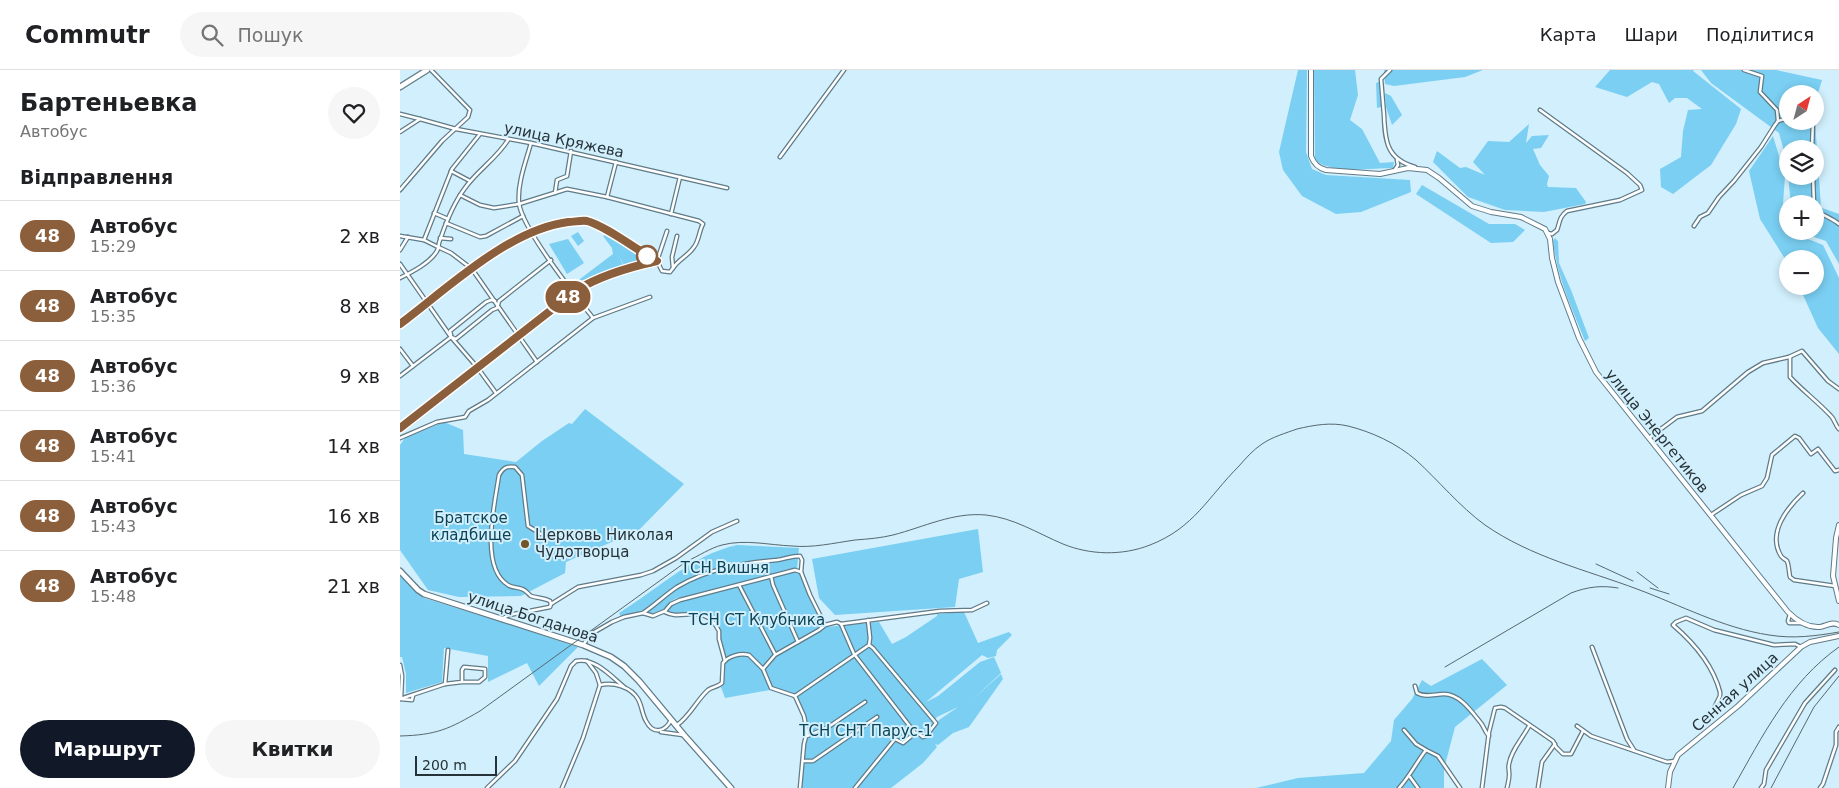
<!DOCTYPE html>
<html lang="uk">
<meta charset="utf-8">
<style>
body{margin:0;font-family:"DejaVu Sans",sans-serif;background:#f6f6f6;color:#202124;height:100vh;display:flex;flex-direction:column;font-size:19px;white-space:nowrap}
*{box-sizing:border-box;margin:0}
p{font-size:16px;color:#757577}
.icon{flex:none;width:28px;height:28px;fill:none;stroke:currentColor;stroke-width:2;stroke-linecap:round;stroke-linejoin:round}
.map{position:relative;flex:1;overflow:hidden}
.panel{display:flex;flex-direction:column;background:#fff;width:400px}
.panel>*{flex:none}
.badge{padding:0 10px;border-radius:16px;font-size:18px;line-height:32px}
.needle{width:32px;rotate:36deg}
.fabs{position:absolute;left:1379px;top:15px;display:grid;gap:10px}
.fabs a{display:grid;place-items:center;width:45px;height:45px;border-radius:50%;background:#fff;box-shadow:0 2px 8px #0003;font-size:25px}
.scale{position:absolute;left:15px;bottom:12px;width:82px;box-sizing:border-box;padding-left:5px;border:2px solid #263237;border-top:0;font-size:14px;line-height:18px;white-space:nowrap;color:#263237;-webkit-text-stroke:4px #d1effc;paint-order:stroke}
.map>.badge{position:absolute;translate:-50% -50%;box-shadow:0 0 0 2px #fff}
h2{padding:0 20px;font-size:19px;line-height:45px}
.round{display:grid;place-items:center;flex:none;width:52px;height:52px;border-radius:26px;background:#f6f6f6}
.summary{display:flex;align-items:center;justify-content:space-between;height:85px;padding:0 20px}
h1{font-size:24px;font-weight:700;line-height:38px}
.cta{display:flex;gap:10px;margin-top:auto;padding:10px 20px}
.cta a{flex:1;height:58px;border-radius:30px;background:#111827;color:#fff;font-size:20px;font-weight:700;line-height:58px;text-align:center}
.cta a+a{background:#f6f6f6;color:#202124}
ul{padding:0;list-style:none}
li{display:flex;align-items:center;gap:15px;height:70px;padding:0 20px;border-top:1px solid #e0e0e0}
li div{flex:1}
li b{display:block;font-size:19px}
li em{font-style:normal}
li .badge{min-width:55px;font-weight:700;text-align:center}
header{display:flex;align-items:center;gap:30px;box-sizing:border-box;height:70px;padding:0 25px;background:#fff;border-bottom:1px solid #e0e0e0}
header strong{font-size:24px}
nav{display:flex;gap:28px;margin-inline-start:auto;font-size:18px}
.search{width:350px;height:45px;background:#f6f6f6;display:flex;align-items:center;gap:12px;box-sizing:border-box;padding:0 18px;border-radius:28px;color:#757577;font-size:19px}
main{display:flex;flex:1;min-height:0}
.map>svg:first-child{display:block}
</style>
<header>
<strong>Commutr</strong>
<div class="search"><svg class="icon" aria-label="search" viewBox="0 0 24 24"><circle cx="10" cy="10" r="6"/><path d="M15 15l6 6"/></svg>Пошук</div>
<nav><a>Карта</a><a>Шари</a><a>Поділитися</a></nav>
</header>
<main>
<section class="panel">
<div class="summary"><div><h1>Бартеньевка</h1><p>Автобус</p></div><a class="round"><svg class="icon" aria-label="heart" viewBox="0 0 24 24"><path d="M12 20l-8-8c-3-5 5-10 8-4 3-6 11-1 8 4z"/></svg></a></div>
<h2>Відправлення</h2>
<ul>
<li><span class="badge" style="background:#8b5e3c;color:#fff">48</span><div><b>Автобус</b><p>15:29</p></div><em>2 хв</em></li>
<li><span class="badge" style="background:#8b5e3c;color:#fff">48</span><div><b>Автобус</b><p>15:35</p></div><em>8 хв</em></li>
<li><span class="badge" style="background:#8b5e3c;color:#fff">48</span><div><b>Автобус</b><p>15:36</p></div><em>9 хв</em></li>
<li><span class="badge" style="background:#8b5e3c;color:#fff">48</span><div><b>Автобус</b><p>15:41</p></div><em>14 хв</em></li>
<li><span class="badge" style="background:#8b5e3c;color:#fff">48</span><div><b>Автобус</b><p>15:43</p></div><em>16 хв</em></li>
<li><span class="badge" style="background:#8b5e3c;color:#fff">48</span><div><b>Автобус</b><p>15:48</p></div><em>21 хв</em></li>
</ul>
<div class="cta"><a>Маршрут</a><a>Квитки</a></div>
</section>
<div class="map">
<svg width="1439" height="718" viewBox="0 0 1439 718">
<rect width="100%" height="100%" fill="#d1effc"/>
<!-- green -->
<g fill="#7acff2" fill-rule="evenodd">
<path d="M 898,0 L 907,0 L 906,82 L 912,99 L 926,105 L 1010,110 L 1011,122 L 961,142 L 936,144 L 902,126 L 883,100 L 879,82 Z"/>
<path d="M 914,0 L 955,0 L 958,25 L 950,50 L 962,59 L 980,93 L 994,92 L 993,98 C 969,98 936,104 915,91 Z"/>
<path d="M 984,0 L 1083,0 L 1065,7 L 994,16 L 985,14 Z"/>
<path d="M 1210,0 L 1294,0 L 1293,1 L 1341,39 L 1336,54 L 1311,95 L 1273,124 L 1261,117 L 1260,99 L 1281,87 L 1283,61 L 1288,40 L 1302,39 L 1287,28 L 1275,28 L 1269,33 L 1259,14 L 1252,12 L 1227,27 L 1195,17 Z"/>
<path d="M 1301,0 L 1376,0 L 1422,10 L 1415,33 L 1415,24 L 1388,24 L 1388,51 L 1415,51 L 1421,137 L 1415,141 L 1415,134 L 1391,134 L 1388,106 L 1415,106 L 1415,79 L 1388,79 L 1387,105 L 1385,85 L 1379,63 L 1311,13 Z"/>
<path d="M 981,11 L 981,37 L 977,38 L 976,13 Z"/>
<path d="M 985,23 L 991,26 L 1002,45 L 992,55 L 986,37 Z"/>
<path d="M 1129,54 L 1126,73 L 1132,66 L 1149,65 L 1141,78 L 1133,79 L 1140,95 L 1149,106 L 1147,114 L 1148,117 L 1176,118 L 1186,132 L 1185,134 L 1144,142 L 1105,140 L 1068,127 L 1033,92 L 1037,81 L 1060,98 L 1066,97 L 1085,105 L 1073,92 L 1088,71 L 1109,72 Z"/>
<path d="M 1373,66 L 1385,106 L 1382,148 L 1387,153 L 1388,161 L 1396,161 L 1403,167 L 1423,175 L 1439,208 L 1439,284 L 1418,258 L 1399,216 L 1415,216 L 1415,189 L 1388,189 L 1387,192 L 1360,149 L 1349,101 Z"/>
<path d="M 1022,115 L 1089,154 L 1115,154 L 1125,160 L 1113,172 L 1091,173 L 1016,124 Z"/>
<path d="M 1422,138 L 1439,144 L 1439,194 L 1426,171 L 1408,165 L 1401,161 L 1415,161 L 1415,143 Z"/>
<path d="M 178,162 L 184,171 L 178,176 L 171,166 Z"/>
<path d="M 205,165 L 237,183 L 241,189 L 224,196 L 218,183 L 223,195 L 179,212 L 180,209 L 213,184 L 212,178 L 203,166 Z"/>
<path d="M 1155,168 L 1158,171 L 1159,193 L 1171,220 L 1189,268 L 1185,271 C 1171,236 1158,210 1153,171 Z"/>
<path d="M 168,169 L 184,193 L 167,204 L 149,174 Z"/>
<path d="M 185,339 L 284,414 L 239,460 L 166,492 L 165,503 L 121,526 L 59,527 L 28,520 L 0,480 L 0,375 L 5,368 L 44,352 L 63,360 L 64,384 L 116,392 L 142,371 L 169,353 L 172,354 Z"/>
<path d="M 578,459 L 583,502 L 559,509 L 555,537 L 435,545 L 419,528 L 412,489 Z"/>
<path d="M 337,475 L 399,478 L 397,499 L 389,499 L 302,524 L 277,528 L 271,531 L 264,539 L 251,544 L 242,540 L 235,544 L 221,547 L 219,543 L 225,539 C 263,515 293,485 337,475 Z"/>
<path d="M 395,501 L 400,503 L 410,528 L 424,555 L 422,558 L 375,583 L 362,600 L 370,620 L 325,628 L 321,617 L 324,613 L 325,588 L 318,557 L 309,548 L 298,542 L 272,544 L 267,542 L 268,538 L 283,529 Z"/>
<path d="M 0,504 L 24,528 L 102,552 L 178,577 L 139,616 L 127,593 L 88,612 L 88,586 L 44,578 L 42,612 L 6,623 L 6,604 L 2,587 L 0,587 Z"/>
<path d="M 564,542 L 578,573 L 609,562 L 612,565 L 597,580 L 596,586 L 588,588 L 582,585 L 526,632 L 538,626 L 580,592 L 594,587 L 601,603 L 572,630 L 601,604 L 603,609 L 569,657 L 553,663 L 538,675 L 535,674 L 537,677 L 523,693 L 491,718 L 401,718 L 405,690 L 404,674 L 409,664 L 404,645 L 394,624 L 372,617 L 365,599 L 376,585 L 426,557 L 479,552 L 492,574 L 506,567 L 537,546 L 537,544 ZM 558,637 L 539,650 L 528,666 L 525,664 L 537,647 Z"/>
<path d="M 1082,589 L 1107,615 L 1055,657 L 1044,699 L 1044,718 L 856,718 L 898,708 L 964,703 L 991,671 L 994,650 L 1012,629 L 1022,610 L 1031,616 Z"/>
</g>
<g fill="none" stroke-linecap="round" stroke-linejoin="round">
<!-- street casing -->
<g stroke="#607b87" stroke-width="5">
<g id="street">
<path d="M 990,0 L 981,9 C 982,21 983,33 984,45 C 985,70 986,89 1015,97"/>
<path d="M 1140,40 L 1227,103 L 1240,115 L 1242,120 L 1220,130 L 1167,141 C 1159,147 1160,152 1157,160 L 1152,164 L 1148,163"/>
<path d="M 0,44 L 20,49"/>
<path d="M 1378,51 L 1388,48"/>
<path d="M 0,62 L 20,49 L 56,59 L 131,73 L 327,118"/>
<path d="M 131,73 C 126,91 117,114 119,133 C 122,159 175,225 193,248"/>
<path d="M 1412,79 L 1413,51"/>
<path d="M 380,87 L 444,0"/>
<path d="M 51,101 L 70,111"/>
<path d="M 994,101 L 998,95 L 997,90"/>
<path d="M 1413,106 L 1414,134"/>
<path d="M 0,120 L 42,71 L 68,47 L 70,40 L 31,0"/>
<path d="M 155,123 L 157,110 L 167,106 L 171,81"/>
<path d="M 60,125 L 80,135 L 94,138 L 119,134 L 167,119 L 207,127 L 299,151 L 303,154 C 299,161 299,171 294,177 C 288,186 279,189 273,198"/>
<path d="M 207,127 L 216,92"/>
<path d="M 1415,139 C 1421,145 1432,148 1439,154"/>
<path d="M 34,143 L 48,149"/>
<path d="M 271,144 L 280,107"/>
<path d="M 46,153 L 80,167 L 86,166 L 123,146"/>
<path d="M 1294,156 L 1300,147 L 1308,143 L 1319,127 L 1334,111 L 1361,77 L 1375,55 L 1378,51 L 1377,40 L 1360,22 L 1362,6 L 1344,0"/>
<path d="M 0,166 L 24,170 L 38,177 L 51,183 L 72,199 L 137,292"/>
<path d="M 40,168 L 51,169"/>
<path d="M 24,170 L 52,99 L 80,64"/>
<path d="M 0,180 L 8,167"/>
<path d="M 257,191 L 262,201 L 270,202 L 273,198 L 272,187 L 277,166"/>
<path d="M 257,191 L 267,161"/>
<path d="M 0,194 L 51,267 L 77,297 L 96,323"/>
<path d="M 0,208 C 12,202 30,193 37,181 C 39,178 38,174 40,170 C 46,152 53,134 65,118 C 77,101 97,88 108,70"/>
<path d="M 0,254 C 47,219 110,160 168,152 C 174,152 182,150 187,151 C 206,155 238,181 257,191"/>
<path d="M 51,265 L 50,261 L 86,232 L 91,230 L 95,231"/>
<path d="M 0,279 L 13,296"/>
<path d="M 1390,287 L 1390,307 C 1403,321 1418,332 1431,346 C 1435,350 1435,355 1439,359"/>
<path d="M 0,306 L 51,267 L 56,269 L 92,240 L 97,238 L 99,231 L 151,190"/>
<path d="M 0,357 L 177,220 C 201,205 230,198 257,191"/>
<path d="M 0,368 L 37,352 L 65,347 L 69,341 L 88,330 L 193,248 L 250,227"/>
<path d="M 1249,368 L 1277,347 L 1302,341 L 1348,302 L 1363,293 L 1389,287 L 1402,281 L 1428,311 L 1439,319"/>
<path d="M 1403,423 C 1387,438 1367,463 1381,486 C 1382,488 1385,489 1387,491 C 1389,495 1389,503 1390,507 L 1394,510 L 1435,516"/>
<path d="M 1311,445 L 1341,425 L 1362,416 L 1367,408 L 1372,385 L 1395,366 L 1399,368 L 1411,384 L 1418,379 L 1435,401 L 1439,400"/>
<path d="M 371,506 L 373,515 L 398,572"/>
<path d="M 339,515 L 375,584"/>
<path d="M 151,534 L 178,517 L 241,505 L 253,501 L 276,488 L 312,462 L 337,451"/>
<path d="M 265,542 C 282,552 304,531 319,561 L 319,569 L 325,591"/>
<path d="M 243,543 C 255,535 265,525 277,517 C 307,499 343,493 377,490 C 385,489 391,486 400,486 L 402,490 L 401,502"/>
<path d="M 1390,544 L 1388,551 L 1389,553 L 1402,553"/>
<path d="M 103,548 L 109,545 L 150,537 L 151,534 L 150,531 C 144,528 137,528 131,526 C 128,524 126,520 122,519 C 117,517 112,518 108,515 C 79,497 95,433 99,405 C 103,398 106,396 115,397 L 122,405 L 128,456 L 141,464 L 162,465"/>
<path d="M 441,554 L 454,584 L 515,663 L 518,663 L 523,667 L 526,666 L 536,653 L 473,578 L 469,575"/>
<path d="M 183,575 L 191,564 L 212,552 L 224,547 L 243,543 L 253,546 L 260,543 L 265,541 L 271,534 L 280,530 L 395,500 L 401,502 L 410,525 L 425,555"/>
<path d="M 1192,577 L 1227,669 L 1234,680"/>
<path d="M 187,591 L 196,603 L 200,615"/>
<path d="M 0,595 L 2,606 L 1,628"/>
<path d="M 363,599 L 371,618 L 395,626 L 469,575 L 470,568 L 468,550"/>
<path d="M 45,614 L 48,580"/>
<path d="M 1015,616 L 1017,623 C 1026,628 1035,624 1044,624 C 1060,624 1072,642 1081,653 C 1084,657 1085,662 1089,666"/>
<path d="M 395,626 L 404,646 L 407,662 L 404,674 L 400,718"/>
<path d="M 0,629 L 45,614 L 62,612 L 62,600 L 64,597 L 85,599 L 85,607 L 79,612 L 62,612"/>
<path d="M 0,629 L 12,630 L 13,625"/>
<path d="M 1315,636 L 1320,626 L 1320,622 C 1313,595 1294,573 1273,555 L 1276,552 L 1286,548 L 1314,560 L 1374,575 L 1395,574 L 1401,577"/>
<path d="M 277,655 C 290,646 296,631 308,620 C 312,617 318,617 322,613 L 323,593 C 328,586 340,583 349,585 L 363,599 L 375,585 L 419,560 L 425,555 L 437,552 L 441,554 L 540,541 L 572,540 L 587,533"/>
<path d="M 1177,656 L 1191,666 L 1267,692 L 1275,691"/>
<path d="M 261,662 L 283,665"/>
<path d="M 407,666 L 427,658 L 465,632"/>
<path d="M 1026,680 L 1038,686 L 1060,718"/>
<path d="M 403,691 L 413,691 L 477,647"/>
<path d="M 1010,707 L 1018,718"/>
<path d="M 87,718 L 115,691 L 157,629 L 171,596 L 176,591 C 194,587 211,606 224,617"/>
<path d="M 162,718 L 183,668 L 200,615 C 214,612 231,617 238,629 C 242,636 242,644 246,651 C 253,665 265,662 271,650"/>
<path d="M 455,718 L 495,669 L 503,673 L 515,663"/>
<path d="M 999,718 C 1010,706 1016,693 1026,680 L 1016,674 L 1004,660"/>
<path d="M 1082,718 L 1089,662 L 1095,638 L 1101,637 L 1105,638 L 1153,671 L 1156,677 L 1163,684 L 1171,684 L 1183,661"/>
<path d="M 1107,718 C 1108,713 1110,707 1109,702 C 1109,698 1108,698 1109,694 C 1111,680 1123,668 1129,656"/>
<path d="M 1138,718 L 1142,692 L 1155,674"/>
<path d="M 1361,718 L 1364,714 L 1366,700 L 1405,633 L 1435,600"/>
<path d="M 1420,718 L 1423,714 L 1436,675 L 1436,662 L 1439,657"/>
</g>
</g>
<!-- secondary casing -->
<g stroke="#607b87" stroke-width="6">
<g id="secondary">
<path d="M 911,0 L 911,86 C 914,94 918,98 926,100 L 980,104 L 1008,98 L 1027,100 L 1039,108 L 1072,136 L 1091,142 L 1121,147 L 1145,159 L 1150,169 L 1152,188 L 1158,212 L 1179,268 L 1196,302 L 1388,542 C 1397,551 1407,558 1420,557 C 1427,556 1432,551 1439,555"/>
<path d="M 1439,455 L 1436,468 L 1433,506 L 1439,531"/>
<path d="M 1268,718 L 1270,702 L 1278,685 L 1338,636 L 1401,577 L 1410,572 L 1439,566"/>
</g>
</g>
<!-- primary casing -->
<g stroke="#607b87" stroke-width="7">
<g id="primary">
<path d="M 0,17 L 27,0"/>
<path d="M 0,501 L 18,520 L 24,524 L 183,575 L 211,587 L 224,596 L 239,611 L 284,665 L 331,718"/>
</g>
</g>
<!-- street -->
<use href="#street" stroke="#fff" stroke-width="2.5"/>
<!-- secondary -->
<use href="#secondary" stroke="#fff" stroke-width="4"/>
<!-- primary -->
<use href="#primary" stroke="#fff" stroke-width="4.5"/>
<!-- rail -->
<g stroke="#57686f" stroke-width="1">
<path d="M 1196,494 L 1233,511"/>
<path d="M 1237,502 L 1258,518"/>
<path d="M 1250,518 L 1269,524"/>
<path d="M 1045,597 L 1171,523 C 1187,517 1201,515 1218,518"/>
<path d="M 0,666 C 37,665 49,659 80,641 L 287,491 C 299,486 310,478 322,475 C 345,469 369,475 392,476 C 413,478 434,473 455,470 C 468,469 481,468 493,465 C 524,457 553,442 586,445 C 614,448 637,463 663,474 C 690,485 722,486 750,475 C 794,458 808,427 839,396 C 846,388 853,380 862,374 C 872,367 886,363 897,359 C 914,355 931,352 948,356 C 972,362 996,373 1016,390 C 1039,411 1059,436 1085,455 C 1131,487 1186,500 1237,519 C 1280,535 1323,558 1369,565 C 1393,569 1416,566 1439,562"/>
<path d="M 1333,718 C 1362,667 1389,612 1439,577"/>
<path d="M 1371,718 L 1414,637 L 1439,606"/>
</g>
</g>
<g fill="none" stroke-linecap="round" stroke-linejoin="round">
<!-- line casing -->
<g stroke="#fff" stroke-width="11">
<path id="line" d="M 0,254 C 48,218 108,160 168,152 C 174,152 182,150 187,151 C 206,156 238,181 257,191 C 230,197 201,205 177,220 L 0,358"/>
</g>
<!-- line -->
<use href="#line" stroke="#8b5e3c" stroke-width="8"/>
</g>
<!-- markers -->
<circle fill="#fff" stroke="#8b5e3c" stroke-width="2.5" cx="247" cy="186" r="10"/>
<circle fill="#725528" stroke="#d1effc" stroke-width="2" cx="125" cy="474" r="5"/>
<g text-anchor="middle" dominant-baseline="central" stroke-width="4" stroke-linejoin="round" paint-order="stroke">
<!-- street labels -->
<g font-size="15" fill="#263237" stroke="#d1effc">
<text transform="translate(164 70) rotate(12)">улица Кряжева</text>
<text transform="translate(1257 361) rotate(51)">улица Энергетиков</text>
<text transform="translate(133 547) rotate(18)">улица Богданова</text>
<text transform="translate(1335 622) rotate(-42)">Сенная улица</text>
</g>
<!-- park labels -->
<g font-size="15" fill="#0d4355" stroke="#d1effc">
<text x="71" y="448">Братское<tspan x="71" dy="17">кладбище</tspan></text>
<text x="325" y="498">ТСН Вишня</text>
<text x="357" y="550">ТСН СТ Клубника</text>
<text x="466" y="661">ТСН СНТ Парус-1</text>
</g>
<!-- poi labels -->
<g font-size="15" fill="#263237" stroke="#d1effc" text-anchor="start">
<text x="135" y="465">Церковь Николая<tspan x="135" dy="17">Чудотворца</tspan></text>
</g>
</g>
</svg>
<div class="fabs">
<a><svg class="needle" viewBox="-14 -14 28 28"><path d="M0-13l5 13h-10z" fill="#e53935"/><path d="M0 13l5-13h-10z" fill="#757577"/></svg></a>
<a><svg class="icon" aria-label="layers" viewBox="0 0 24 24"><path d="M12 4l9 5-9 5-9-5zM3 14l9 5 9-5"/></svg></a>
<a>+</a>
<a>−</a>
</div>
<div class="scale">200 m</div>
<b class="badge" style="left:168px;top:227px;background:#8b5e3c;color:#fff">48</b>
</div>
</main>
